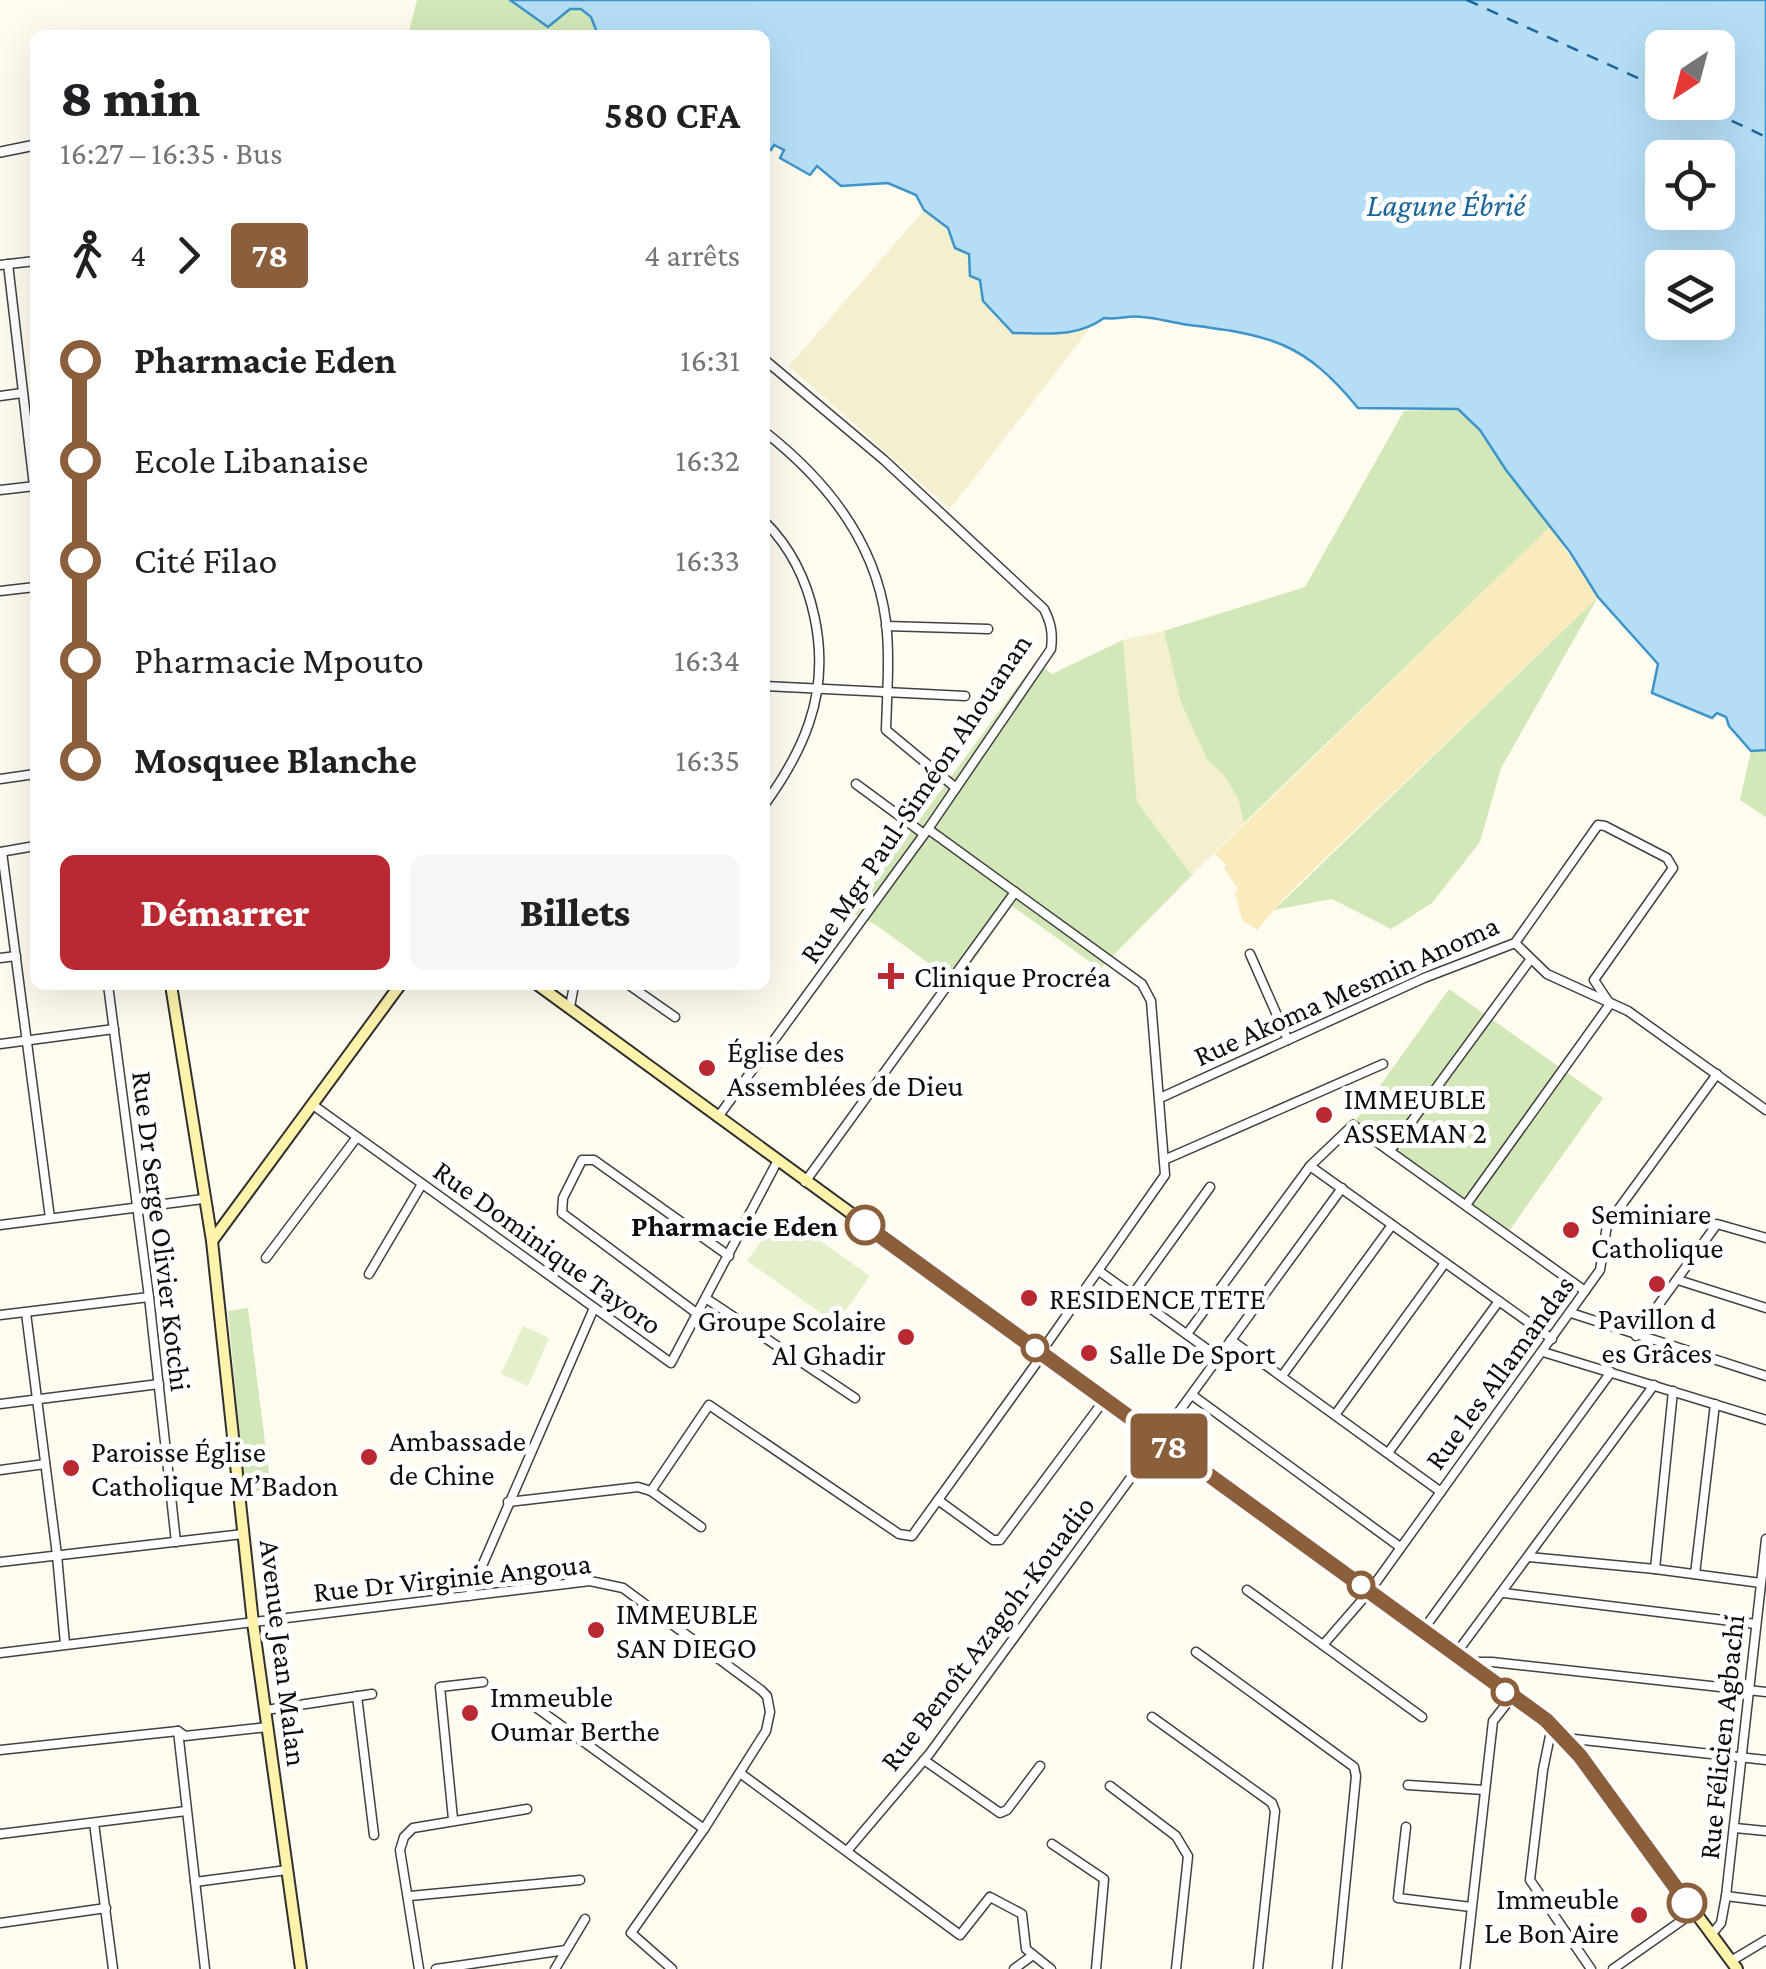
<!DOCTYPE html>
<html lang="fr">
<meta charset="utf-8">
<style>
body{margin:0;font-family:"Crimson Pro",serif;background:#f6f6f6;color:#202124;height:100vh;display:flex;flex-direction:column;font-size:38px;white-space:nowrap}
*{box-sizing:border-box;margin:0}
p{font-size:32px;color:#757577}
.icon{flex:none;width:55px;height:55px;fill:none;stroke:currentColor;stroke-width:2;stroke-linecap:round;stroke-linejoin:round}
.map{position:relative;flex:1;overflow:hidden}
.sheet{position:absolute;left:30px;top:30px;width:740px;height:960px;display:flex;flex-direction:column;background:#fff;border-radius:15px;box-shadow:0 10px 40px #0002}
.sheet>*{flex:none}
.badge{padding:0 20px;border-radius:8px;font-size:35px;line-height:65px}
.needle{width:65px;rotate:216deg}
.fabs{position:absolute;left:1645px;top:30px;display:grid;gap:20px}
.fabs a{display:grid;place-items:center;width:90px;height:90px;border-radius:15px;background:#fff;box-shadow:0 10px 40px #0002;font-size:50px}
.map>.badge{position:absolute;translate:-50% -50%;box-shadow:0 0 0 5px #fff}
.legs{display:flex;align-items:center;gap:15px;height:110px;padding:0 30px;font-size:32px}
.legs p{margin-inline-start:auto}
.summary{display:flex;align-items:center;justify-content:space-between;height:170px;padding:0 30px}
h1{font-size:55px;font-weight:800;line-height:75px}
.button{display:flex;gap:20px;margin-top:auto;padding:20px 30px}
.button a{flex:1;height:115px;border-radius:15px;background:#ba2932;color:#fff;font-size:40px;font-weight:800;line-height:115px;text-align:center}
.button a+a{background:#f6f6f6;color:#202124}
ul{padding:0 30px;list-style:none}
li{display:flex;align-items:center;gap:35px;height:100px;font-size:38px}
li i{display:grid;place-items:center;width:15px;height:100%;margin:0 12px;background:currentColor}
li i::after{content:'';width:25px;height:25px;margin:-12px;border:8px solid;border-radius:50%;background:#fff}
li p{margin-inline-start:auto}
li:first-child i{background:linear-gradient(#0000 50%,currentColor 0)}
li:last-child i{background:linear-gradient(currentColor 50%,#0000 0)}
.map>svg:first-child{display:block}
</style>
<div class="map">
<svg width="1766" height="1969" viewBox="0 0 1766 1969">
<rect width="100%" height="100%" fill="#fffbef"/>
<!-- farmland -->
<g fill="#f4f0cf">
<path d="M 924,210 L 948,228 L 956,248 L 969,254 L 970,276 L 980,280 L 983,301 L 1065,333 L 1090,328 L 950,509 L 789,366 Z"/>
<path d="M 1164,631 L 1181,703 L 1208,760 L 1223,774 L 1238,798 L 1244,823 L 1192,875 L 1137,802 L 1123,640 Z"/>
</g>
<!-- green -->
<g fill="#d2e8b9">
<path d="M 417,0 L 510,0 L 548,26 L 570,9 L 581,9 L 591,17 L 598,35 L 408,35 Z"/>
<path d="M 1458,409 L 1480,430 L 1550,527 L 1244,823 L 1238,798 L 1223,774 L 1208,761 L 1181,703 L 1164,631 L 1305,587 L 1404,411 Z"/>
<path d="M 1598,597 L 1501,768 L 1480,842 L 1432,903 L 1391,929 L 1332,899 L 1274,910 Z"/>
<path d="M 1123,640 L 1137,802 L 1192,875 L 1100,969 L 1012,906 L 957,984 L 876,925 L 851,913 L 1036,661 L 1052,674 Z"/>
<path d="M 1761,749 L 1766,750 L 1766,817 L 1740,800 L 1751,751 Z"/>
<path d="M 1449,989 L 1603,1098 L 1509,1231 L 1355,1121 Z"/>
<path d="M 248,1308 L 271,1489 L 245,1493 L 228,1311 Z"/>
</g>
<!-- sand -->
<path fill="#f9ebbc" d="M 1550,527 L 1598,597 L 1284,898 L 1257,930 L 1242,920 L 1235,893 L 1238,889 L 1224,868 L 1226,865 L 1215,853 Z"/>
<!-- pitch -->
<g fill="#e3f0cb">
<path d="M 781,1213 L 870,1276 L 836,1324 L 747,1261 Z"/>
<path d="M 523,1326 L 549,1338 L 528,1386 L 501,1374 Z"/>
</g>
<!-- water -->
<path fill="#b5def5" stroke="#3d94ca" stroke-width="2.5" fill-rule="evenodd" d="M 510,0 L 1766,0 L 1766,750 L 1751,751 L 1729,726 L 1726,717 L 1717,713 L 1712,718 L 1652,693 L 1658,664 L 1598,597 L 1570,552 L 1506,470 L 1480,430 L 1458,409 L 1358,408 C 1304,342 1271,335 1189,325 C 1173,323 1158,318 1142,317 C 1129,315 1117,320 1104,318 C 1077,338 1045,333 1013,333 L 983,301 L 980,280 L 970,276 L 969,254 L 955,248 L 948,228 L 924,210 L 916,195 L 888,183 L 841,186 L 817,166 L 810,175 L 780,158 L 784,150 L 774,145 L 771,150 L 765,146 L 765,35 L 598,35 L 591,17 L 581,9 L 570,9 L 548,27 ZM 1662,48 L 1718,48 L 1718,102 L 1662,102 ZM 1662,158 L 1718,158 L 1718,212 L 1662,212 ZM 1662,268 L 1718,268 L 1718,322 L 1662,322 Z"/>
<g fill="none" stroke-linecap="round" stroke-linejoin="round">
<!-- ferry -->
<g stroke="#1a659c" stroke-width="2.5" stroke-dasharray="12 10" stroke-linecap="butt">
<path d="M 1467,0 L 1662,89"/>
<path d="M 1692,102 L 1766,137"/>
</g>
<!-- minor casing -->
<g stroke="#414141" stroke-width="11">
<g id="minor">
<path d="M 8,264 L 34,486"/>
<path d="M 0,265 L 35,261"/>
<path d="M 0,396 L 22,393"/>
<path d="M 765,432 C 826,480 876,542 886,622 C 890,657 887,694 886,730 L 956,788"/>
<path d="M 0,490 L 35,486"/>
<path d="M 765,522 C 815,572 832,657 809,723 C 799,753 783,779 765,804"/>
<path d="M 0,591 L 35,587"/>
<path d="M 886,626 L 988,629"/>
<path d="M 765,686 L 965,696"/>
<path d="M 0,779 L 35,774"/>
<path d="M 856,784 L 924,834"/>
<path d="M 928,829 L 1142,984 L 1151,1001 L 1165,1175 L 1041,1352"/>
<path d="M 0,852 L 35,846"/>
<path d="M 2,852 L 50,1218"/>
<path d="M 1515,943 L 1547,974 L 1628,1011 L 1766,1110"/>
<path d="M 1250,954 L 1288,1040"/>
<path d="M 0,958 L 16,956"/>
<path d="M 108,985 L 149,1297 L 176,1542"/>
<path d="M 629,985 L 675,1017"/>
<path d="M 570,1007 L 574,985"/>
<path d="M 0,1044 L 114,1029"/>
<path d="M 1160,1098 L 1424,978 L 1515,943 L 1598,825 L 1605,826 L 1667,858 L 1673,868 L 1594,980 L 1610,1004 L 1466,1205"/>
<path d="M 313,1105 L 671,1363 L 777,1162"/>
<path d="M 718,1117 L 928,829 L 1051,649 C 1053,633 1051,623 1044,609 L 884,460 L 765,360"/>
<path d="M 1390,1151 L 1530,960"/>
<path d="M 1164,1160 L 1383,1064"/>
<path d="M 1310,1166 L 1552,1339"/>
<path d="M 805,1182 L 1015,892"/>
<path d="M 0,1225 L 203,1199"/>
<path d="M 266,1258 L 357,1137"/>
<path d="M 1099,1271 L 1218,1357"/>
<path d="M 369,1274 L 422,1184"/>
<path d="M 1678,1280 L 1766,1308"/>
<path d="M 1133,1294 L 1210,1187"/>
<path d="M 707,1299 L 855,1398"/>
<path d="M 26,1313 L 57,1555 L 65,1644"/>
<path d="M 1571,1313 L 1766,1376"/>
<path d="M 0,1315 L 149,1297"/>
<path d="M 699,1315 L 562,1213 L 563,1198 L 582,1160 L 594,1160 L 729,1256"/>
<path d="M 1187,1334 L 1310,1166 L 1353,1125 L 1585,1291"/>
<path d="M 1636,1336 L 1717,1224 L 1766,1238"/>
<path d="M 1231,1340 L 1441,1492"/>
<path d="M 1543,1352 L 1766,1420"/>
<path d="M 1282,1376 L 1392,1225"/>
<path d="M 1192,1395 L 1400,1547"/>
<path d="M 0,1404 L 159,1384"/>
<path d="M 1335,1415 L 1445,1263"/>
<path d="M 1388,1453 L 1499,1301"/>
<path d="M 0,1470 L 45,1464"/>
<path d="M 651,1491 L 709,1405 L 899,1534 L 912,1536 L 1043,1354"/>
<path d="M 938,1500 L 993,1540 L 1000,1540 L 1105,1399"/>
<path d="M 508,1502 L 638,1487 L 651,1491 L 701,1527"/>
<path d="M 1529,1557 L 1655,1569 L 1761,1583"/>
<path d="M 0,1562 L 243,1534"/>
<path d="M 1655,1569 L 1673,1391"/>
<path d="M 1695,1574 L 1715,1404"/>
<path d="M 1247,1590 L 1422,1717"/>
<path d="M 1504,1593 L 1756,1624"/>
<path d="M 469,1596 L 594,1308"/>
<path d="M 1423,1630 L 1611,1372"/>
<path d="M 1323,1645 L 1369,1592 L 1600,1270 L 1607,1225 L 1717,1074"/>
<path d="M 1196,1652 L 1354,1767 L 1356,1776 L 1337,1969"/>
<path d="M 0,1653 L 590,1581 L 623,1588 L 761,1690 L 767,1696 L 770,1712 L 766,1731 L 704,1829 L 631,1933 L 672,1969"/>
<path d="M 1455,1655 L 1654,1385"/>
<path d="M 1469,1662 L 1492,1662 L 1766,1692"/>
<path d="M 357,1696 L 374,1835"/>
<path d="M 537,1708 L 704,1829"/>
<path d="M 266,1710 L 372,1694"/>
<path d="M 1152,1717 L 1272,1803 L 1275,1811 L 1258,1969"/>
<path d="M 1552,1726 L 1543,1770 L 1530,1880 L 1591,1969"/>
<path d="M 178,1731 L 205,1969"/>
<path d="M 1565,1738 L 1766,1760"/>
<path d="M 0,1750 L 178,1731 L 185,1736 L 268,1727"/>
<path d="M 924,1760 L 1000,1813 L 1007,1810 L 1040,1766"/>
<path d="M 740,1773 L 960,1935 L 990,1897 L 1022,1914 L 1026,1949 L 1051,1969"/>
<path d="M 1408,1785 L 1484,1790"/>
<path d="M 1110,1786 L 1176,1836 L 1188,1856 L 1176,1969"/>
<path d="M 453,1819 L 440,1687 L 483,1682"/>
<path d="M 94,1823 L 113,1969"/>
<path d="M 1406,1827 L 1398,1898 L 1471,1907"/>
<path d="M 1735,1828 L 1766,1831"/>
<path d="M 0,1834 L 186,1811"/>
<path d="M 1052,1844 L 1104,1879 L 1096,1969"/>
<path d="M 847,1851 L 930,1753 L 1342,1188"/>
<path d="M 195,1882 L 287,1870"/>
<path d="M 410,1896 L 580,1880"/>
<path d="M 1726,1896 L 1766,1901"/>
<path d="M 0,1923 L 106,1908"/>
<path d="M 1711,1935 L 1721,1923 L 1726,1896 L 1766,1539"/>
<path d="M 1731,1961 L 1766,1940"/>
<path d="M 419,1969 L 400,1850 L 404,1837 L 413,1828 L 527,1809"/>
<path d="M 436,1969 L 566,1950"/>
<path d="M 555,1969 L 585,1919"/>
<path d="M 1014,1969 L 1033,1955"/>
<path d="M 1465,1969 L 1493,1721 L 1512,1697"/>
<path d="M 1613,1969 L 1694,1912"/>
</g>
</g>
<!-- tertiary casing -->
<g stroke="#414141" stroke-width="12">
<path id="tertiary" d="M 0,152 L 35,145"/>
</g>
<!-- secondary casing -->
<g stroke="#303030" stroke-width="14">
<g id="secondary">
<path d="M 171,985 L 212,1241 L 253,1623 L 301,1969"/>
<path d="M 538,985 L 1546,1720 L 1580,1756 L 1737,1969"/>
<path d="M 212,1241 L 400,985"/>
</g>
</g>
<!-- minor -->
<use href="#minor" stroke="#fff" stroke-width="8"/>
<!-- tertiary -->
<use href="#tertiary" stroke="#fff" stroke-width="9"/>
<!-- secondary -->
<use href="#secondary" stroke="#fdf3ab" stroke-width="10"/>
</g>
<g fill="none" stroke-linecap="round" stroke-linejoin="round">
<!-- line-1 casing -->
<g stroke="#fff" stroke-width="22">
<path id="line-1" d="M 865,1225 L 1546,1720 L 1580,1756 L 1687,1903"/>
</g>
<!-- line-1 -->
<use href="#line-1" stroke="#8b5e3c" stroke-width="15"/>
</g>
<!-- markers -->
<g fill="#ba2932" stroke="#fff" stroke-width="4">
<path d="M886 961h10v10h10v10h-10v10h-10v-10h-10v-10h10z"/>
<circle cx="707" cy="1068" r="10"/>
<circle cx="1324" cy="1115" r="10"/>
<circle cx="1571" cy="1230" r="10"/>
<circle cx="1657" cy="1284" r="10"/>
<circle cx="1029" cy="1298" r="10"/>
<circle cx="906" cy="1337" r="10"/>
<circle cx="1089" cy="1353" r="10"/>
<circle cx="369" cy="1457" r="10"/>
<circle cx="71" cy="1468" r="10"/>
<circle cx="596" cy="1630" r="10"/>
<circle cx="470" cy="1713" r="10"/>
<circle cx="1639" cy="1915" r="10"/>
</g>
<g fill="#fff" stroke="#8b5e3c" stroke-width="5">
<circle cx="865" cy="1225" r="18"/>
<circle cx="1035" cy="1348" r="12"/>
<circle cx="1361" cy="1585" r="12"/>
<circle cx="1505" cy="1692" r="12"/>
<circle cx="1687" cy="1903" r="18"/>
</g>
<g text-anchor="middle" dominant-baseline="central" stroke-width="10" stroke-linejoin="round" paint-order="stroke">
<!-- street labels -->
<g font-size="30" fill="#0e0e0e" stroke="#fff">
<text transform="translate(915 798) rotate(-56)">Rue Mgr Paul-Siméon Ahouanan</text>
<text transform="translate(1346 990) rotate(-24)">Rue Akoma Mesmin Anoma</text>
<text transform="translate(162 1231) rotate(83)">Rue Dr Serge Olivier Kotchi</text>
<text transform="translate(548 1247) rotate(36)">Rue Dominique Tayoro</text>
<text transform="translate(1499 1372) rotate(-54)">Rue les Allamandas</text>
<text transform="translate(452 1577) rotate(-6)">Rue Dr Virginie Angoua</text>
<text transform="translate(987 1633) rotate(-53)">Rue Benoît Azagoh-Kouadio</text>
<text transform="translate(284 1653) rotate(83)">Avenue Jean Malan</text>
<text transform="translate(1721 1737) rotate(-84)">Rue Félicien Agbachi</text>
</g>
<!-- poi labels -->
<g font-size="30" fill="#0e0e0e" stroke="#fff" text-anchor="start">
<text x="914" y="976">Clinique Procréa</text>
<text x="727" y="1051">Église des<tspan x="727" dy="34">Assemblées de Dieu</tspan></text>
<text x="1344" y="1098">IMMEUBLE<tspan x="1344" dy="34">ASSEMAN 2</tspan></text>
<text x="1591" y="1213">Seminiare<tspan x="1591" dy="34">Catholique</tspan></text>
<text x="1049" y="1298">RESIDENCE TETE</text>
<text x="1657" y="1318" text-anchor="middle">Pavillon d<tspan x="1657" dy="34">es Grâces</tspan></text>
<text x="886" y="1320" text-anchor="end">Groupe Scolaire<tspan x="886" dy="34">Al Ghadir</tspan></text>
<text x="1109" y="1353">Salle De Sport</text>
<text x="389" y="1440">Ambassade<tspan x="389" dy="34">de Chine</tspan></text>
<text x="91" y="1451">Paroisse Église<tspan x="91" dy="34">Catholique M’Badon</tspan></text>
<text x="616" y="1613">IMMEUBLE<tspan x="616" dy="34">SAN DIEGO</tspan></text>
<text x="490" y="1696">Immeuble<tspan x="490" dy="34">Oumar Berthe</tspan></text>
<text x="1619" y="1898" text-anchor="end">Immeuble<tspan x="1619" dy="34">Le Bon Aire</tspan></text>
</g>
<!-- stop labels -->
<g font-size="30" font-weight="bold" fill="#0e0e0e" stroke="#fff" text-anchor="end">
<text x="838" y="1225">Pharmacie Eden</text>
</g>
<!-- water labels -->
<g font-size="32" font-style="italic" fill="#1a659c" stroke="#fff">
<text x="1446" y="205">Lagune Ébrié</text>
</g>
</g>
</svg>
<div class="fabs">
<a><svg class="needle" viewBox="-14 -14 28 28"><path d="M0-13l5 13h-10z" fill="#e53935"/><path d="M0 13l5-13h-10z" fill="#757577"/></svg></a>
<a><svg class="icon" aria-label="locate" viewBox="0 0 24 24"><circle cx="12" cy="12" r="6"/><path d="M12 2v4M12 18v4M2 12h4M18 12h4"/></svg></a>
<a><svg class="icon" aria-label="layers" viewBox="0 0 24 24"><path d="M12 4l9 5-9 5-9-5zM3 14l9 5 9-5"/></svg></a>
</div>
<b class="badge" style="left:1169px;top:1446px;background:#8b5e3c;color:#fff">78</b>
<section class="sheet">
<div class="summary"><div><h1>8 min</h1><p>16:27 – 16:35 · Bus</p></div><b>580 CFA</b></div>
<div class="legs"><svg class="icon" aria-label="walk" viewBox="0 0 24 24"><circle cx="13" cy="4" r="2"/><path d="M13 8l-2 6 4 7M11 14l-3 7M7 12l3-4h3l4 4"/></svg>4<svg class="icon" aria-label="forward" viewBox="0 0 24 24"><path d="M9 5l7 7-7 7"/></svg><b class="badge" style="background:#8b5e3c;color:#fff">78</b><p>4 arrêts</p></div>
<ul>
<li><i style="color:#8b5e3c"></i><b>Pharmacie Eden</b><p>16:31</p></li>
<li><i style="color:#8b5e3c"></i><span>Ecole Libanaise</span><p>16:32</p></li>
<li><i style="color:#8b5e3c"></i><span>Cité Filao</span><p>16:33</p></li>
<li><i style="color:#8b5e3c"></i><span>Pharmacie Mpouto</span><p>16:34</p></li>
<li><i style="color:#8b5e3c"></i><b>Mosquee Blanche</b><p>16:35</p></li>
</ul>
<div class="button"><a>Démarrer</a><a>Billets</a></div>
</section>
</div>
